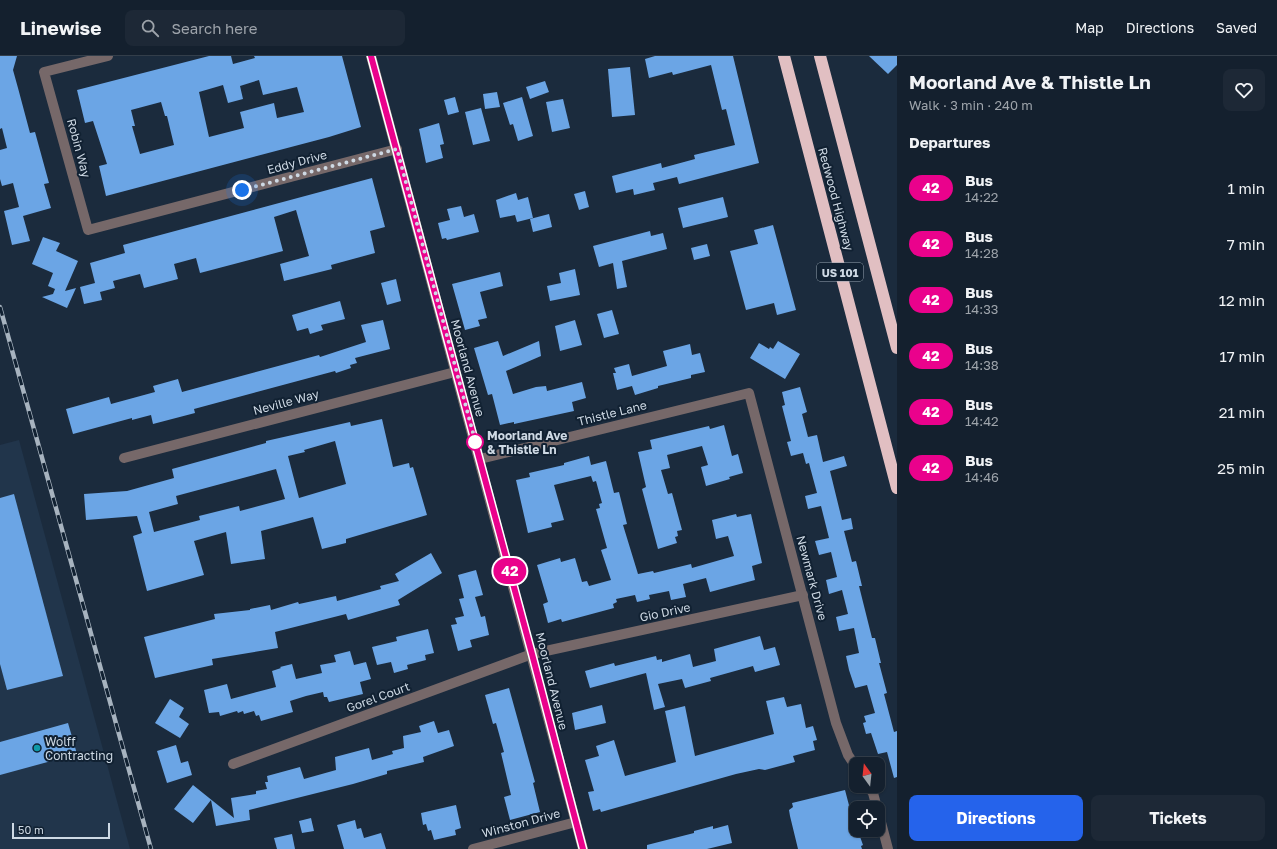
<!DOCTYPE html>
<meta charset="utf-8">
<style>
body{margin:0;font-family:"Golos Text",sans-serif;background:#1d2836;color:#f1f3f6;height:100vh;display:flex;flex-direction:column;font-size:15px;white-space:nowrap}
*{box-sizing:border-box;margin:0}
p{font-size:13px;color:#9da3aa}
.icon{flex:none;width:22px;height:22px;fill:none;stroke:currentColor;stroke-width:2;stroke-linecap:round;stroke-linejoin:round}
.map{position:relative;flex:1;overflow:hidden}
.drawer{display:flex;flex-direction:column;background:#14202e;width:380px}
.drawer>*{flex:none}
.badge{padding:0 8px;border-radius:13px;font-size:14px;line-height:26px}
.needle{width:26px;rotate:345deg}
.controls{position:absolute;left:849px;top:701px;display:grid;gap:8px}
.controls a{display:grid;place-items:center;width:36px;height:36px;border-radius:8px;background:#14202e;box-shadow:0 1px 3px #0004,0 0 0 1px #333e4a;font-size:20px}
.scale{position:absolute;left:12px;bottom:10px;width:98px;box-sizing:border-box;padding-left:4px;border:2px solid #ced9e4;border-top:0;font-size:11px;line-height:14px;white-space:nowrap;color:#ced9e4;-webkit-text-stroke:3px #112132;paint-order:stroke}
.you{position:absolute;width:20px;height:20px;margin:-10px;border:3px solid #fff;border-radius:50%;background:#1a73e8;box-shadow:0 0 0 6px #1a73e833}
.map>.badge{position:absolute;translate:-50% -50%;box-shadow:0 0 0 2px #fff}
h2{padding:0 12px;font-size:15px;line-height:36px}
.round{display:grid;place-items:center;flex:none;width:42px;height:42px;border-radius:8px;background:#1d2836}
.head{display:flex;align-items:center;justify-content:space-between;height:68px;padding:0 12px}
h1{font-size:19px;font-weight:700;line-height:30px}
.primary-button{display:flex;gap:8px;margin-top:auto;padding:8px 12px}
.primary-button a{flex:1;height:46px;border-radius:8px;background:#2563eb;color:#fff;font-size:16px;font-weight:700;line-height:46px;text-align:center}
.primary-button a+a{background:#1d2836;color:#f1f3f6}
ul{padding:0;list-style:none}
li{display:flex;align-items:center;gap:12px;height:56px;padding:0 12px}
li div{flex:1}
li b{display:block;font-size:15px}
li em{font-style:normal}
li .badge{min-width:44px;font-weight:700;text-align:center}
header{display:flex;align-items:center;gap:24px;box-sizing:border-box;height:56px;padding:0 20px;background:#14202e;border-bottom:1px solid #333e4a}
header strong{font-size:19px}
nav{display:flex;gap:22px;margin-inline-start:auto;font-size:14px}
.search{width:280px;height:36px;background:#1d2836;display:flex;align-items:center;gap:10px;box-sizing:border-box;padding:0 14px;border-radius:8px;color:#9da3aa;font-size:15px}
main{display:flex;flex:1;min-height:0}
.map>svg:first-child{display:block}
</style>
<header>
<strong>Linewise</strong>
<div class="search"><svg class="icon" aria-label="search" viewBox="0 0 24 24"><circle cx="10" cy="10" r="6"/><path d="M15 15l6 6"/></svg>Search here</div>
<nav><a>Map</a><a>Directions</a><a>Saved</a></nav>
</header>
<main>
<div class="map">
<svg width="897" height="793" viewBox="0 0 897 793">
<rect width="100%" height="100%" fill="#1b2b3d"/>
<!-- built -->
<path fill="#21354b" d="M 19,384 L 130,793 L 0,793 L 0,389 Z"/>
<!-- building -->
<g fill="#6ba5e5" fill-rule="evenodd">
<path d="M 0,0 L 17,0 L 13,14 L 18,32 L 30,77 L 35,76 L 49,127 L 44,128 L 51,152 L 23,160 L 30,185 L 12,189 L 4,155 L 19,151 L 13,127 L 2,130 L 0,123 L 0,94 L 7,92 L 2,72 L 0,73 Z"/>
<path d="M 209,0 L 231,0 L 233,8 L 255,2 L 254,0 L 342,0 L 361,71 L 329,81 L 106,140 L 99,110 L 107,108 L 93,65 L 85,67 L 77,34 ZM 259,24 L 263,39 L 297,31 L 304,56 L 277,62 L 274,47 L 240,56 L 244,72 L 209,81 L 199,36 L 223,29 L 228,47 L 243,43 L 240,30 ZM 161,46 L 165,60 L 167,60 L 174,89 L 140,98 L 132,70 L 135,70 L 131,54 Z"/>
<path d="M 655,0 L 733,0 L 759,107 L 679,128 L 677,121 L 653,127 L 655,134 L 634,139 L 633,133 L 616,137 L 612,120 L 661,107 L 662,112 L 695,103 L 694,99 L 735,89 L 726,53 L 722,54 L 711,9 L 673,19 L 672,16 L 649,22 L 645,3 Z"/>
<path d="M 869,0 L 897,0 L 897,9 L 888,18 Z"/>
<path d="M 630,11 L 635,59 L 612,61 L 608,13 Z"/>
<path d="M 545,25 L 549,36 L 530,43 L 526,31 Z"/>
<path d="M 497,36 L 500,51 L 485,53 L 483,38 Z"/>
<path d="M 455,41 L 459,56 L 448,59 L 444,44 Z"/>
<path d="M 522,41 L 533,80 L 518,85 L 513,68 L 510,69 L 503,47 Z"/>
<path d="M 563,43 L 570,72 L 552,76 L 546,46 Z"/>
<path d="M 481,52 L 490,85 L 473,89 L 465,56 Z"/>
<path d="M 439,67 L 444,88 L 440,89 L 443,102 L 426,107 L 419,73 Z"/>
<path d="M 372,122 L 385,171 L 370,175 L 375,197 L 331,209 L 332,213 L 284,225 L 280,208 L 309,200 L 296,154 L 274,161 L 283,195 L 200,217 L 196,202 L 174,208 L 178,223 L 144,232 L 140,218 L 113,225 L 115,232 L 100,236 L 102,244 L 84,248 L 80,231 L 95,227 L 90,207 L 125,197 L 123,189 Z"/>
<path d="M 585,135 L 589,151 L 579,154 L 574,138 Z"/>
<path d="M 516,137 L 518,144 L 528,141 L 533,162 L 517,166 L 515,159 L 500,162 L 496,144 Z"/>
<path d="M 723,141 L 728,161 L 683,172 L 678,152 Z"/>
<path d="M 461,150 L 464,161 L 474,158 L 479,176 L 447,184 L 446,182 L 442,183 L 438,167 L 450,164 L 447,153 Z"/>
<path d="M 549,158 L 552,171 L 533,176 L 530,163 Z"/>
<path d="M 773,169 L 796,254 L 777,259 L 774,247 L 746,254 L 730,195 L 758,188 L 754,174 Z"/>
<path d="M 650,175 L 651,180 L 663,177 L 667,193 L 622,205 L 627,231 L 617,233 L 613,207 L 599,211 L 593,190 Z"/>
<path d="M 43,181 L 60,187 L 56,195 L 78,205 L 65,235 L 76,232 L 67,252 L 42,241 L 53,238 L 55,233 L 48,230 L 53,217 L 32,208 Z"/>
<path d="M 707,188 L 710,200 L 694,204 L 691,192 Z"/>
<path d="M 575,213 L 580,239 L 550,245 L 547,230 L 561,227 L 559,217 Z"/>
<path d="M 500,216 L 503,230 L 480,236 L 487,262 L 478,264 L 480,270 L 465,274 L 452,228 Z"/>
<path d="M 396,223 L 401,245 L 387,249 L 381,227 Z"/>
<path d="M 340,245 L 345,263 L 321,269 L 323,274 L 310,278 L 308,272 L 297,275 L 292,259 Z"/>
<path d="M 612,254 L 619,278 L 604,282 L 597,258 Z"/>
<path d="M 383,264 L 390,293 L 355,302 L 357,307 L 350,309 L 351,312 L 336,317 L 335,315 L 194,353 L 195,357 L 153,368 L 151,359 L 132,364 L 132,362 L 73,378 L 66,353 L 109,341 L 111,348 L 155,336 L 153,330 L 178,323 L 182,336 L 319,299 L 320,301 L 366,286 L 361,269 Z"/>
<path d="M 575,264 L 582,289 L 560,295 L 555,270 Z"/>
<path d="M 498,285 L 503,300 L 539,285 L 541,300 L 506,315 L 513,338 L 536,331 L 546,330 L 547,335 L 582,326 L 586,342 L 572,346 L 574,355 L 514,368 L 514,366 L 500,369 L 492,338 L 488,339 L 474,292 Z"/>
<path d="M 778,285 L 800,298 L 785,323 L 750,302 L 759,287 L 769,293 L 770,291 L 773,293 Z"/>
<path d="M 690,288 L 692,299 L 700,297 L 705,316 L 691,319 L 691,322 L 658,330 L 658,332 L 635,339 L 632,330 L 617,334 L 613,317 L 616,317 L 614,312 L 629,308 L 632,320 L 667,310 L 663,295 Z"/>
<path d="M 800,331 L 807,356 L 802,358 L 808,381 L 817,379 L 823,406 L 844,400 L 847,410 L 830,415 L 842,464 L 851,462 L 853,473 L 844,475 L 852,506 L 856,505 L 862,530 L 859,530 L 872,582 L 875,582 L 881,607 L 879,607 L 887,637 L 884,638 L 894,676 L 897,675 L 897,721 L 894,722 L 887,696 L 878,698 L 871,677 L 866,678 L 863,667 L 866,666 L 864,660 L 875,657 L 867,629 L 855,632 L 849,614 L 846,600 L 859,597 L 854,572 L 839,575 L 836,561 L 848,558 L 842,534 L 829,538 L 826,524 L 837,521 L 831,496 L 819,499 L 815,485 L 829,482 L 821,450 L 808,453 L 805,440 L 817,437 L 810,411 L 809,407 L 806,408 L 803,397 L 791,400 L 787,386 L 791,385 L 782,350 L 785,349 L 782,336 Z"/>
<path d="M 382,363 L 393,411 L 409,407 L 410,412 L 413,411 L 427,459 L 346,483 L 346,487 L 322,493 L 313,461 L 261,475 L 265,503 L 231,508 L 226,476 L 194,485 L 204,519 L 147,535 L 133,480 L 142,477 L 137,460 L 86,464 L 84,438 L 127,435 L 174,422 L 172,413 L 266,387 L 266,385 L 350,366 L 351,370 ZM 335,385 L 346,428 L 299,442 L 288,400 L 305,396 L 304,394 ZM 276,413 L 285,443 L 240,455 L 239,450 L 199,460 L 200,464 L 154,476 L 149,456 L 178,448 L 176,440 Z"/>
<path d="M 724,369 L 732,400 L 738,398 L 743,417 L 729,421 L 730,423 L 706,430 L 701,411 L 708,409 L 702,390 L 667,399 L 670,412 L 661,414 L 668,438 L 672,437 L 682,474 L 677,475 L 678,480 L 675,481 L 677,487 L 658,493 L 642,433 L 646,431 L 638,396 L 652,393 L 650,384 L 709,370 L 710,373 Z"/>
<path d="M 589,400 L 591,409 L 606,405 L 614,437 L 619,436 L 627,468 L 623,469 L 638,518 L 653,515 L 654,517 L 691,508 L 692,512 L 734,500 L 728,480 L 716,483 L 712,464 L 736,458 L 737,461 L 751,458 L 762,507 L 752,510 L 755,524 L 710,536 L 706,522 L 683,528 L 686,541 L 671,544 L 669,535 L 649,539 L 650,543 L 637,546 L 635,539 L 616,543 L 617,546 L 613,548 L 614,552 L 562,566 L 561,563 L 548,567 L 543,548 L 548,546 L 537,509 L 560,502 L 561,506 L 575,502 L 582,526 L 587,525 L 589,530 L 611,524 L 601,494 L 607,492 L 596,453 L 600,452 L 599,448 L 602,447 L 596,425 L 593,426 L 591,420 L 554,429 L 564,464 L 551,467 L 552,471 L 528,477 L 516,424 L 530,421 L 529,417 L 564,409 L 564,407 Z"/>
<path d="M 14,438 L 63,620 L 7,634 L 0,608 L 0,442 Z"/>
<path d="M 431,497 L 442,517 L 398,544 L 400,549 L 348,564 L 346,558 L 275,576 L 278,592 L 212,603 L 213,609 L 155,622 L 144,581 L 215,563 L 214,558 L 250,554 L 250,553 L 270,549 L 271,554 L 298,546 L 299,548 L 336,540 L 337,545 L 381,533 L 380,530 L 399,525 L 395,518 Z"/>
<path d="M 476,514 L 483,539 L 475,541 L 481,561 L 485,560 L 489,579 L 470,584 L 472,591 L 458,595 L 451,569 L 457,568 L 455,562 L 464,560 L 459,543 L 464,542 L 458,519 Z"/>
<path d="M 428,573 L 434,597 L 425,599 L 426,604 L 407,609 L 408,613 L 394,617 L 391,606 L 377,609 L 372,591 L 397,585 L 396,581 Z"/>
<path d="M 760,580 L 764,594 L 775,591 L 780,609 L 755,616 L 753,610 L 710,622 L 711,625 L 685,632 L 682,623 L 658,628 L 665,651 L 654,654 L 646,617 L 590,632 L 585,615 L 614,607 L 615,610 L 656,600 L 657,604 L 662,603 L 662,606 L 690,598 L 693,611 L 716,605 L 714,593 Z"/>
<path d="M 350,595 L 354,609 L 366,606 L 371,623 L 360,626 L 363,638 L 329,646 L 327,641 L 324,641 L 323,636 L 306,640 L 290,645 L 293,656 L 261,665 L 259,659 L 256,660 L 254,655 L 244,658 L 243,655 L 238,657 L 237,655 L 220,660 L 219,656 L 209,657 L 204,634 L 227,628 L 231,643 L 276,631 L 272,615 L 281,612 L 280,611 L 292,608 L 296,623 L 322,617 L 320,609 L 336,606 L 334,599 Z"/>
<path d="M 509,632 L 535,726 L 533,727 L 540,756 L 510,764 L 504,741 L 511,739 L 501,697 L 504,696 L 496,667 L 493,668 L 485,639 Z"/>
<path d="M 784,641 L 787,651 L 801,648 L 806,672 L 813,670 L 817,684 L 813,685 L 815,694 L 793,700 L 795,706 L 765,714 L 759,713 L 736,718 L 601,756 L 600,753 L 593,755 L 588,736 L 594,735 L 585,704 L 599,700 L 596,690 L 614,684 L 625,720 L 676,706 L 665,655 L 685,650 L 695,700 L 774,678 L 766,645 Z"/>
<path d="M 170,643 L 184,652 L 179,661 L 189,668 L 180,682 L 155,667 Z"/>
<path d="M 602,649 L 606,667 L 575,674 L 572,657 Z"/>
<path d="M 434,665 L 438,677 L 449,674 L 454,690 L 423,701 L 424,706 L 387,715 L 387,718 L 353,728 L 249,754 L 250,764 L 216,770 L 211,744 L 193,767 L 174,753 L 193,729 L 234,762 L 231,742 L 256,738 L 256,735 L 267,733 L 265,726 L 268,726 L 267,720 L 300,711 L 304,723 L 336,714 L 335,701 L 369,692 L 372,704 L 393,698 L 392,695 L 404,692 L 403,680 L 421,676 L 419,670 Z"/>
<path d="M 68,667 L 77,698 L 0,719 L 0,686 Z"/>
<path d="M 176,689 L 181,707 L 188,705 L 192,719 L 167,727 L 157,695 Z"/>
<path d="M 845,734 L 856,776 L 858,775 L 863,789 L 861,790 L 862,793 L 798,793 L 790,760 L 789,754 L 793,751 L 792,747 Z"/>
<path d="M 456,749 L 461,772 L 455,774 L 456,779 L 434,784 L 431,774 L 428,775 L 426,768 L 423,769 L 421,757 Z"/>
<path d="M 311,762 L 314,775 L 302,777 L 299,765 Z"/>
<path d="M 355,764 L 357,773 L 361,772 L 364,782 L 381,777 L 386,793 L 344,793 L 337,769 Z"/>
<path d="M 728,769 L 732,787 L 707,793 L 647,793 L 647,789 L 694,777 L 694,775 L 713,770 L 713,773 Z"/>
<path d="M 292,778 L 295,793 L 277,793 L 274,782 Z"/>
</g>
<g fill="none" stroke-linecap="round" stroke-linejoin="round">
<!-- minor -->
<g stroke="#766869" stroke-width="10">
<path d="M 108,0 L 44,16 L 88,174 L 397,93"/>
<path d="M 371,0 L 583,793"/>
<path d="M 124,402 L 455,316"/>
<path d="M 480,403 L 749,337 L 836,667 L 848,699 L 856,711"/>
<path d="M 233,708 L 532,598 L 803,539"/>
<path d="M 868,730 L 873,737 L 877,752"/>
<path d="M 878,755 L 888,793"/>
<path d="M 473,793 L 576,766"/>
</g>
<!-- highway -->
<g stroke="#e1bfc2" stroke-width="12">
<path d="M 784,0 L 897,432"/>
<path d="M 820,0 L 897,292"/>
</g>
<!-- rail casing -->
<g stroke="#a7b3bf" stroke-width="4.5">
<path id="rail" d="M 0,251 L 151,793"/>
</g>
<!-- rail -->
<use href="#rail" stroke="#112132" stroke-width="3" stroke-dasharray="9" stroke-linecap="butt"/>
</g>
<g fill="none" stroke-linecap="round" stroke-linejoin="round">
<!-- line casing -->
<g stroke="#fff" stroke-width="9">
<path id="line" d="M 371,0 L 532,598 L 583,793"/>
</g>
<!-- line -->
<use href="#line" stroke="#ea028c" stroke-width="6"/>
<!-- walk -->
<path stroke="#ced9e4" stroke-width="4" stroke-dasharray="0 7.2" d="M 242,134 L 397,93 L 476,388 L 475,386"/>
</g>
<!-- markers -->
<circle fill="#fff" stroke="#ea028c" stroke-width="2" cx="475" cy="386" r="8"/>
<circle fill="#0f9aa8" stroke="#112132" stroke-width="1.5" cx="37" cy="692" r="4"/>
<g text-anchor="middle" dominant-baseline="central" stroke-width="4" stroke-linejoin="round" paint-order="stroke">
<!-- shield labels -->
<rect fill="#112132" stroke="#95a2af" stroke-width="1" x="817" y="207" width="46" height="18" rx="3"/>
<g font-size="11" font-weight="bold" fill="#ced9e4">
<text x="840" y="216">US 101</text>
</g>
<!-- street labels -->
<g font-size="12" fill="#ced9e4" stroke="#112132">
<text transform="translate(79 92) rotate(75)">Robin Way</text>
<text transform="translate(297 106) rotate(-15)">Eddy Drive</text>
<text transform="translate(836 143) rotate(75)">Redwood Highway</text>
<text transform="translate(468 312) rotate(75)">Moorland Avenue</text>
<text transform="translate(286 346) rotate(-15)">Neville Way</text>
<text transform="translate(612 357) rotate(-14)">Thistle Lane</text>
<text transform="translate(812 522) rotate(75)">Newmark Drive</text>
<text transform="translate(665 556) rotate(-12)">Gio Drive</text>
<text transform="translate(552 625) rotate(76)">Moorland Avenue</text>
<text transform="translate(378 641) rotate(-20)">Gorel Court</text>
<text transform="translate(521 767) rotate(-15)">Winston Drive</text>
</g>
<!-- stop labels -->
<g font-size="12" font-weight="bold" fill="#ced9e4" stroke="#112132" text-anchor="start">
<text x="487" y="379">Moorland Ave<tspan x="487" dy="14">&amp; Thistle Ln</tspan></text>
</g>
<!-- poi labels -->
<g font-size="12" fill="#ced9e4" stroke="#112132" text-anchor="start">
<text x="45" y="685">Wolff<tspan x="45" dy="14">Contracting</tspan></text>
</g>
</g>
</svg>
<div class="controls">
<a><svg class="needle" viewBox="-14 -14 28 28"><path d="M0-13l5 13h-10z" fill="#e53935"/><path d="M0 13l5-13h-10z" fill="#9da3aa"/></svg></a>
<a><svg class="icon" aria-label="locate" viewBox="0 0 24 24"><circle cx="12" cy="12" r="6"/><path d="M12 2v4M12 18v4M2 12h4M18 12h4"/></svg></a>
</div>
<div class="scale">50 m</div>
<div class="you" style="left:242px;top:134px"></div>
<b class="badge" style="left:510px;top:515px;background:#ea028c;color:#fff">42</b>
</div>
<section class="drawer">
<div class="head"><div><h1>Moorland Ave &amp; Thistle Ln</h1><p>Walk · 3 min · 240 m</p></div><a class="round"><svg class="icon" aria-label="heart" viewBox="0 0 24 24"><path d="M12 20l-8-8c-3-5 5-10 8-4 3-6 11-1 8 4z"/></svg></a></div>
<h2>Departures</h2>
<ul>
<li><span class="badge" style="background:#ea028c;color:#fff">42</span><div><b>Bus</b><p>14:22</p></div><em>1 min</em></li>
<li><span class="badge" style="background:#ea028c;color:#fff">42</span><div><b>Bus</b><p>14:28</p></div><em>7 min</em></li>
<li><span class="badge" style="background:#ea028c;color:#fff">42</span><div><b>Bus</b><p>14:33</p></div><em>12 min</em></li>
<li><span class="badge" style="background:#ea028c;color:#fff">42</span><div><b>Bus</b><p>14:38</p></div><em>17 min</em></li>
<li><span class="badge" style="background:#ea028c;color:#fff">42</span><div><b>Bus</b><p>14:42</p></div><em>21 min</em></li>
<li><span class="badge" style="background:#ea028c;color:#fff">42</span><div><b>Bus</b><p>14:46</p></div><em>25 min</em></li>
</ul>
<div class="primary-button"><a>Directions</a><a>Tickets</a></div>
</section>
</main>
